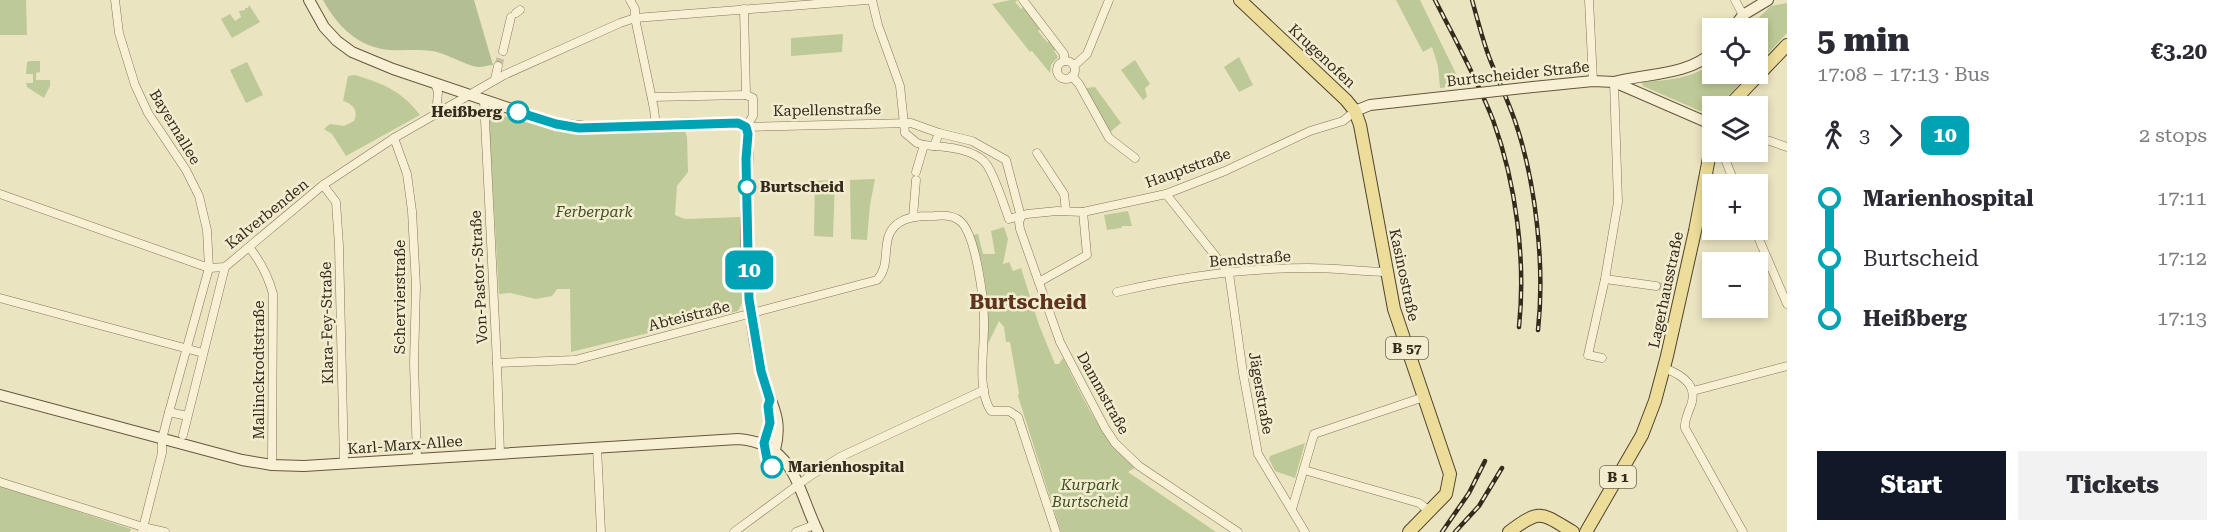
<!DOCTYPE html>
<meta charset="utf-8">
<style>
body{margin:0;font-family:"Roboto Serif",serif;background:#f2f2f3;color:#2b2b33;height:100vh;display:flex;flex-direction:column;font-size:22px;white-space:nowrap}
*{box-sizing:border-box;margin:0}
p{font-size:20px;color:#7c7c81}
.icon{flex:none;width:33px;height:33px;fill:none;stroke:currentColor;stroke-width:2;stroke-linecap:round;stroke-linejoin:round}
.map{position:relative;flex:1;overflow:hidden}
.sheet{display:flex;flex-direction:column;background:#fff;width:450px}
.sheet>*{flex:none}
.badge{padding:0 12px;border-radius:9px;font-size:21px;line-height:39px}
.fabs{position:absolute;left:1702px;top:18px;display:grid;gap:12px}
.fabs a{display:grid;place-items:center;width:66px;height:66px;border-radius:0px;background:#fff;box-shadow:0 3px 9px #0003;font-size:30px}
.map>.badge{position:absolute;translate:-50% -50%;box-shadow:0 0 0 3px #fff}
.legs{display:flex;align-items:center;gap:9px;height:66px;padding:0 30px;font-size:20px}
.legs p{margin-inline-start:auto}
.headline{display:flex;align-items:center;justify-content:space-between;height:102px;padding:0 30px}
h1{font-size:33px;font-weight:800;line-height:45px}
.button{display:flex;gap:12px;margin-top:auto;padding:12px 30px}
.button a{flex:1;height:69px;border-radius:0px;background:#111827;color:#fff;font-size:24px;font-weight:800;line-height:69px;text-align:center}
.button a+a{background:#f2f2f3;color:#2b2b33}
ul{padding:0 30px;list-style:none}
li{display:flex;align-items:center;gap:21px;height:60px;font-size:22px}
li i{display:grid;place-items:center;width:9px;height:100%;margin:0 8px;background:currentColor}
li i::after{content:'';width:15px;height:15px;margin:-8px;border:4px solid;border-radius:50%;background:#fff}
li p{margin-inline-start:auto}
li:first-child i{background:linear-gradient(#0000 50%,currentColor 0)}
li:last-child i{background:linear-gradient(currentColor 50%,#0000 0)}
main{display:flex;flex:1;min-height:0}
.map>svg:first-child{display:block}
</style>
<main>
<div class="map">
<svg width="1787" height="532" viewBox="0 0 1787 532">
<rect width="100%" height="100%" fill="#ebe4c1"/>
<!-- green -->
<g fill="#bdc996">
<path d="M 0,0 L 26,0 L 27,35 L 0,35 Z"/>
<path d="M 1010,0 L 1018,0 L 1015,2 L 1021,9 L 1026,6 L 1042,27 L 1038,31 L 1047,42 L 1052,38 L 1058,48 L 1054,51 L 1058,57 L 1051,65 L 1050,73 L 1032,51 L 1030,52 L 992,4 Z"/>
<path d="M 1396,0 L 1420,0 L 1462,86 L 1440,88 L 1438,66 L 1432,47 L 1423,52 Z"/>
<path d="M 1787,3 L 1787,33 L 1758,64 L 1758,28 L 1748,28 L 1771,6 Z"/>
<path d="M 249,5 L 260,22 L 232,38 L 221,19 L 230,14 L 235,21 L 241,17 L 239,11 L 245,10 L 245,8 L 248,8 Z"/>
<path d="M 843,34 L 842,52 L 791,56 L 791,38 Z"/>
<path d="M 1239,57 L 1253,85 L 1239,92 L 1224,67 Z"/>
<path d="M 1135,60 L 1150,84 L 1145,88 L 1147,97 L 1143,100 L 1121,70 Z"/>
<path d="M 30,61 L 40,61 L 40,72 L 36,73 L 36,80 L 50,80 L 50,86 L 44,98 L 27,87 L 26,83 L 33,83 L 33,74 L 26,74 L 27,62 Z"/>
<path d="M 247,62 L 263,95 L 246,103 L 230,70 Z"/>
<path d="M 1713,62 L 1713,74 L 1749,74 C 1734,89 1721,109 1700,111 L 1643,86 L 1642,82 C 1667,80 1694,79 1713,62 Z"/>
<path d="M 355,75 C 384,84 402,91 420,115 L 346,156 L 332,134 L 324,129 L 330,124 L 344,126 L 354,121 C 359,111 353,104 343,101 L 348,76 Z"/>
<path d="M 1095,87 L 1121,123 L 1110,132 L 1086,88 Z"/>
<path d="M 495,115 L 522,119 L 573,132 L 685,131 L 687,137 L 688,172 L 677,186 L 675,215 L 685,219 L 741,217 L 742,303 L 738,311 L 571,352 L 570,289 L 557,289 L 552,296 L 536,299 L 510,293 L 499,294 L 489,123 L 491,118 Z"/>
<path d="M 875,179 L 870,205 L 867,240 L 851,239 L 850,180 Z"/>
<path d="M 835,180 L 833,237 L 814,236 L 815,181 Z"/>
<path d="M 1128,211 L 1132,226 L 1122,226 L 1121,228 L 1107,230 L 1104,215 Z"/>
<path d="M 1004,227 L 1008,239 L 1003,264 L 1009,262 L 1013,271 L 1021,268 L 1039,325 L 1055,364 L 1059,364 L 1063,358 C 1083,397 1100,439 1136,467 L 1128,472 L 1216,532 L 1061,532 L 1018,396 L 1019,393 L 1010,342 L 1006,342 L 1004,327 L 999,321 L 986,348 C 991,317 986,265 973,235 L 978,234 L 983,254 L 995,254 L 991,231 Z"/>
<path d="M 1305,443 L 1295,478 L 1275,471 L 1269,459 L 1270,456 Z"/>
<path d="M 0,486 L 131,529 L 130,532 L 0,532 Z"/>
</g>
<!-- cemetery -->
<path fill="#b4be95" d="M 323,0 L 474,0 L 493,65 C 489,65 484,67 479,67 C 469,67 446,53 432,51 C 418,49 404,51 390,50 C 359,48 337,26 323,0 Z"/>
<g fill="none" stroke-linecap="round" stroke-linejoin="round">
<!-- street-tunnel -->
<g stroke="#c6bfa0" stroke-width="8" stroke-dasharray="8 4" stroke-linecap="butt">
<path d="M 498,66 L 503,51"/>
<path d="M 1656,286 L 1673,288"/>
</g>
<!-- street casing -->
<g stroke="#84755a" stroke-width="9">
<g id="street">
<path d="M 115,0 L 119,33 L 135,85 L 148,113 L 186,170 L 199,196 L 207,230 L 209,268 L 169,412 L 162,439 L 162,453 L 142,532"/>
<path d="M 630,0 L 635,9 L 635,18 L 654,109 L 656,126"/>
<path d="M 872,0 L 878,25 L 900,86 L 905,133 L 917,143 L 924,145"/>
<path d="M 1023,0 L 1064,54 L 1064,61"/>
<path d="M 1589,0 L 1593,81"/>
<path d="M 1735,0 L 1743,15"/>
<path d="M 744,9 L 746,95"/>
<path d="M 516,13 L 520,10"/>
<path d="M 503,51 L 511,17"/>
<circle cx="1066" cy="70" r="9"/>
<path d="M 1074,66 L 1087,54 L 1109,0"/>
<path d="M 1072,76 L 1079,84 L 1109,138 L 1135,158"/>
<path d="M 495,79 L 498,66"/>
<path d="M 435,83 L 438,92 L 436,114"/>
<path d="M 746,95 L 753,98 L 753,116 L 746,127"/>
<path d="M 652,97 L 746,95"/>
<path d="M 484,100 L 497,363 L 500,454"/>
<path d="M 746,127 L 911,123 L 939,133 L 972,141 L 1006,160 L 1021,217 L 1019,222 L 1020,229 L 1060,342 L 1105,428 L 1115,443 L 1139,466 L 1238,532"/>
<path d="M 1758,137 L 1787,147"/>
<path d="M 394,138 L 407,174 L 412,211 L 416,286 L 414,363 L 417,459"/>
<path d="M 934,146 C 950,147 977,150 987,165 C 996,179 1003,203 1009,219 L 1027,214 L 1057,211 L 1083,212 L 1166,194 L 1225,171 L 1310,131 L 1343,121 L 1355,111"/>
<path d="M 1730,152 L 1725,159 L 1735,184"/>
<path d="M 1037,153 L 1064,194 L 1066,211"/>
<path d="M 916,172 L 924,145 L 934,146 L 939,133"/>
<path d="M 323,185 L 336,202 L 339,246 L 344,464"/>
<path d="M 0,194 L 209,268 L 225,267 L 323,185 L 394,138 L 504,75 L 620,23 L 635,18 L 867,0"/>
<path d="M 1166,194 L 1229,273"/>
<path d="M 913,217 L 916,180"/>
<path d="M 1697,218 L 1713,220"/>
<path d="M 1755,230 L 1787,304"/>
<path d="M 249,247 C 261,262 268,275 273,294 L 272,465"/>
<path d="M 1229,273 L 1243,373 L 1258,454 L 1305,532"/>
<path d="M 1605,279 L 1656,286"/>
<path d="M 1039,282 L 1087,255 L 1083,212"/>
<path d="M 1117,292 C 1179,277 1244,268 1308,268 C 1334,268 1360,271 1386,272"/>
<path d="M 0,298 L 203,353"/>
<path d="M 1602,358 L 1588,355 L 1605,279 L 1618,202 L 1614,82"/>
<path d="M 497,363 L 575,360 L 877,280 C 892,265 880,240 895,226 C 905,216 921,216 934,216 C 943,215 953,215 960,221 C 976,234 984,300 984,321 C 985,347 976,389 991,411 L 1009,411 L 1018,417 L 1056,532"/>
<path d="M 1664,368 C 1685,376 1700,387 1689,410 C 1687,417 1684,421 1685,428 L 1743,532"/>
<path d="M 1693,391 L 1787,366"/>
<path d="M 169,412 L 187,416"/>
<path d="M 183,435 L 225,267"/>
<path d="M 597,447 L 601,532"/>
<path d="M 1304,470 L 1419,503 L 1431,512"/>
<path d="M 0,482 L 143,527 L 165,532"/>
<path d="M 1292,509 L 1314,434 L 1424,397"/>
<path d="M 734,532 L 810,476 L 840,457 L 984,390"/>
<path d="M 796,532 L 814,525"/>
</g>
</g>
<!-- secondary casing -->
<g stroke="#65563d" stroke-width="12">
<g id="secondary">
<path d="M 309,0 L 324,27 L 337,41 L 352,52 L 393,69 L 556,124 L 593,128 L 656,126 L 674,124 L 738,123 L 746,127 L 748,134 C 746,193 744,254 751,313 C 753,332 756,352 761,371 C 769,403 784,415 775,450"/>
<path d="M 1733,28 L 1743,15 L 1768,0"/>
<path d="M 1614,82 C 1647,73 1687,76 1713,52"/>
<path d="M 1533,87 L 1593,81 L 1614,82 L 1713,125"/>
<path d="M 1355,111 L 1370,105 L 1461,95"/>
<path d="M 0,395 L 242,460 L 272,465 L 304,466 L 738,439 C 795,443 797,489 818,532"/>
<path d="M 764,443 L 770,423 L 768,406 L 769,400"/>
</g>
</g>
<!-- primary casing -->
<g stroke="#51432e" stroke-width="14">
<g id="primary">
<path d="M 1240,0 L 1346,100 L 1355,111 L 1360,125 L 1394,309 L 1450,474 L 1446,494 L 1409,532"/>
<path d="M 1729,106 L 1787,45"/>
<path d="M 1509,532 C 1541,508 1541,513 1573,532"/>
<path d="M 1586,532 L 1642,435 L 1655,401 L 1667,356 L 1695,231 L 1713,137"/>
</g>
</g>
<!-- street -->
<use href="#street" stroke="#f7f0d4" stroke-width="8"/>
<!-- secondary -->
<use href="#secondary" stroke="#f7f0d4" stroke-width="10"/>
<!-- primary -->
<use href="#primary" stroke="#eddd9a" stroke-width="12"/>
<!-- rail casing -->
<g stroke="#342b1d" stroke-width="4.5">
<g id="rail">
<path d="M 1435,0 C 1455,39 1477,79 1493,120 C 1516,183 1526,260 1519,327"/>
<path d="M 1472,0 C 1478,21 1483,42 1491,62 C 1499,82 1508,101 1515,121 C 1536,182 1545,267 1538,330"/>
<path d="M 1442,532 L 1469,493 L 1485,461"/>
<path d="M 1455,532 L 1479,506 L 1502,468"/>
</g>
</g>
<!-- rail -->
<use href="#rail" stroke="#f3edd0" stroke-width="2" stroke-dasharray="7" stroke-linecap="butt"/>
<!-- secondary-bridge casing -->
<g stroke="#65563d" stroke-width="12" stroke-linecap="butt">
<path id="secondary-bridge" d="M 1461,95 L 1533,87"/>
</g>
<!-- secondary-bridge -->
<use href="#secondary-bridge" stroke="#f7f0d4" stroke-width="10"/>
</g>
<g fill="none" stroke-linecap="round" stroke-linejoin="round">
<!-- line-1 casing -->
<g stroke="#fff" stroke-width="14">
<path id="line-1" d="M 518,112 L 556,124 L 579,128 L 738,123 L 746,127 L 748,134 L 746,159 L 749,299 L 761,371 L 770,400 L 768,406 L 770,423 L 764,443 L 767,459 L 772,467"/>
</g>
<!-- line-1 -->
<use href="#line-1" stroke="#00a3b4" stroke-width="9"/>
</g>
<!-- markers -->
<g fill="#fff" stroke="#00a3b4" stroke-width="3">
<circle cx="518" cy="112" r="10"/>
<circle cx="747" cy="187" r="8"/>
<circle cx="772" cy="467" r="10"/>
</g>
<g text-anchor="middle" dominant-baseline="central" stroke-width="5" stroke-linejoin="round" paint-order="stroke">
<!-- shield labels -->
<g fill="#f3edd0" stroke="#6d6553" stroke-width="1.5">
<rect x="1386" y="337" width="42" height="22" rx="4.5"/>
<rect x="1600" y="466" width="36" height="22" rx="4.5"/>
</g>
<g font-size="14" font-weight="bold" fill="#342b1d">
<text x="1407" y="348">B 57</text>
<text x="1618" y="477">B 1</text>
</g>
<!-- street labels -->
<g font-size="15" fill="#342b1d" stroke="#f3edd0">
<text transform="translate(1322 56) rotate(43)">Krugenofen</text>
<text transform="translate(1518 74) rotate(-6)">Burtscheider Straße</text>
<text transform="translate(827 110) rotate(-1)">Kapellenstraße</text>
<text transform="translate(175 127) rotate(59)">Bayernallee</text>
<text transform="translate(1188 168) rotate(-20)">Hauptstraße</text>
<text transform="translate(267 214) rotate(-39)">Kalverbenden</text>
<text transform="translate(1250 259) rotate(-4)">Bendstraße</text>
<text transform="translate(1404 275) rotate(78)">Kasinostraße</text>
<text transform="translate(479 277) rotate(-93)">Von-Pastor-Straße</text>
<text transform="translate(1666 290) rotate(-78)">Lagerhausstraße</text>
<text transform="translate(400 297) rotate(-90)">Schervierstraße</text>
<text transform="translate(689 316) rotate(-14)">Abteistraße</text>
<text transform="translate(327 323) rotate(-91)">Klara-Fey-Straße</text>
<text transform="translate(259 370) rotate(-90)">Mallinckrodtstraße</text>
<text transform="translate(1103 393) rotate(61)">Dammstraße</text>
<text transform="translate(1261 393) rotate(80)">Jägerstraße</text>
<text transform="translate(405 445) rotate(-4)">Karl-Marx-Allee</text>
</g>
<!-- stop labels -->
<g font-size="15" font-weight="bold" fill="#342b1d" stroke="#f3edd0" text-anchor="start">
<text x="502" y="112" text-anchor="end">Heißberg</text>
<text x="760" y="187">Burtscheid</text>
<text x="788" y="467">Marienhospital</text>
</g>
<!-- park labels -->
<g font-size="15" font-style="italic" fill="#405025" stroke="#f3edd0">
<text x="594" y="212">Ferberpark</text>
<text x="1090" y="485">Kurpark<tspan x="1090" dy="17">Burtscheid</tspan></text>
</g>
<!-- district labels -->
<g font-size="21" font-weight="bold" fill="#5e331f" stroke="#f3edd0">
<text x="1028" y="302">Burtscheid</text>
</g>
</g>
</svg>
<div class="fabs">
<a><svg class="icon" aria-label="locate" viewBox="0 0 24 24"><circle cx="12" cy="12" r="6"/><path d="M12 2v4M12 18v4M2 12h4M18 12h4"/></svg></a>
<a><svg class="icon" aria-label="layers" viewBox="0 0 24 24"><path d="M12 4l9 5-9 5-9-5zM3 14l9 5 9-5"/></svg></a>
<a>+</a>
<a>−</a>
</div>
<b class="badge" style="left:749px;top:270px;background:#00a3b4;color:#fff">10</b>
</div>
<section class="sheet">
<div class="headline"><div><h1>5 min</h1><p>17:08 – 17:13 · Bus</p></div><b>€3.20</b></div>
<div class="legs"><svg class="icon" aria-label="walk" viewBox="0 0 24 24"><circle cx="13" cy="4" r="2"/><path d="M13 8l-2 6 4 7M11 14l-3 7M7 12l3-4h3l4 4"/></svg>3<svg class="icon" aria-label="forward" viewBox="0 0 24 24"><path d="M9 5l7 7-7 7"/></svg><b class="badge" style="background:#00a3b4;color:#fff">10</b><p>2 stops</p></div>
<ul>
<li><i style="color:#00a3b4"></i><b>Marienhospital</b><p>17:11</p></li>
<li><i style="color:#00a3b4"></i><span>Burtscheid</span><p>17:12</p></li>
<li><i style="color:#00a3b4"></i><b>Heißberg</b><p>17:13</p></li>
</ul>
<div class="button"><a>Start</a><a>Tickets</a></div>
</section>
</main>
